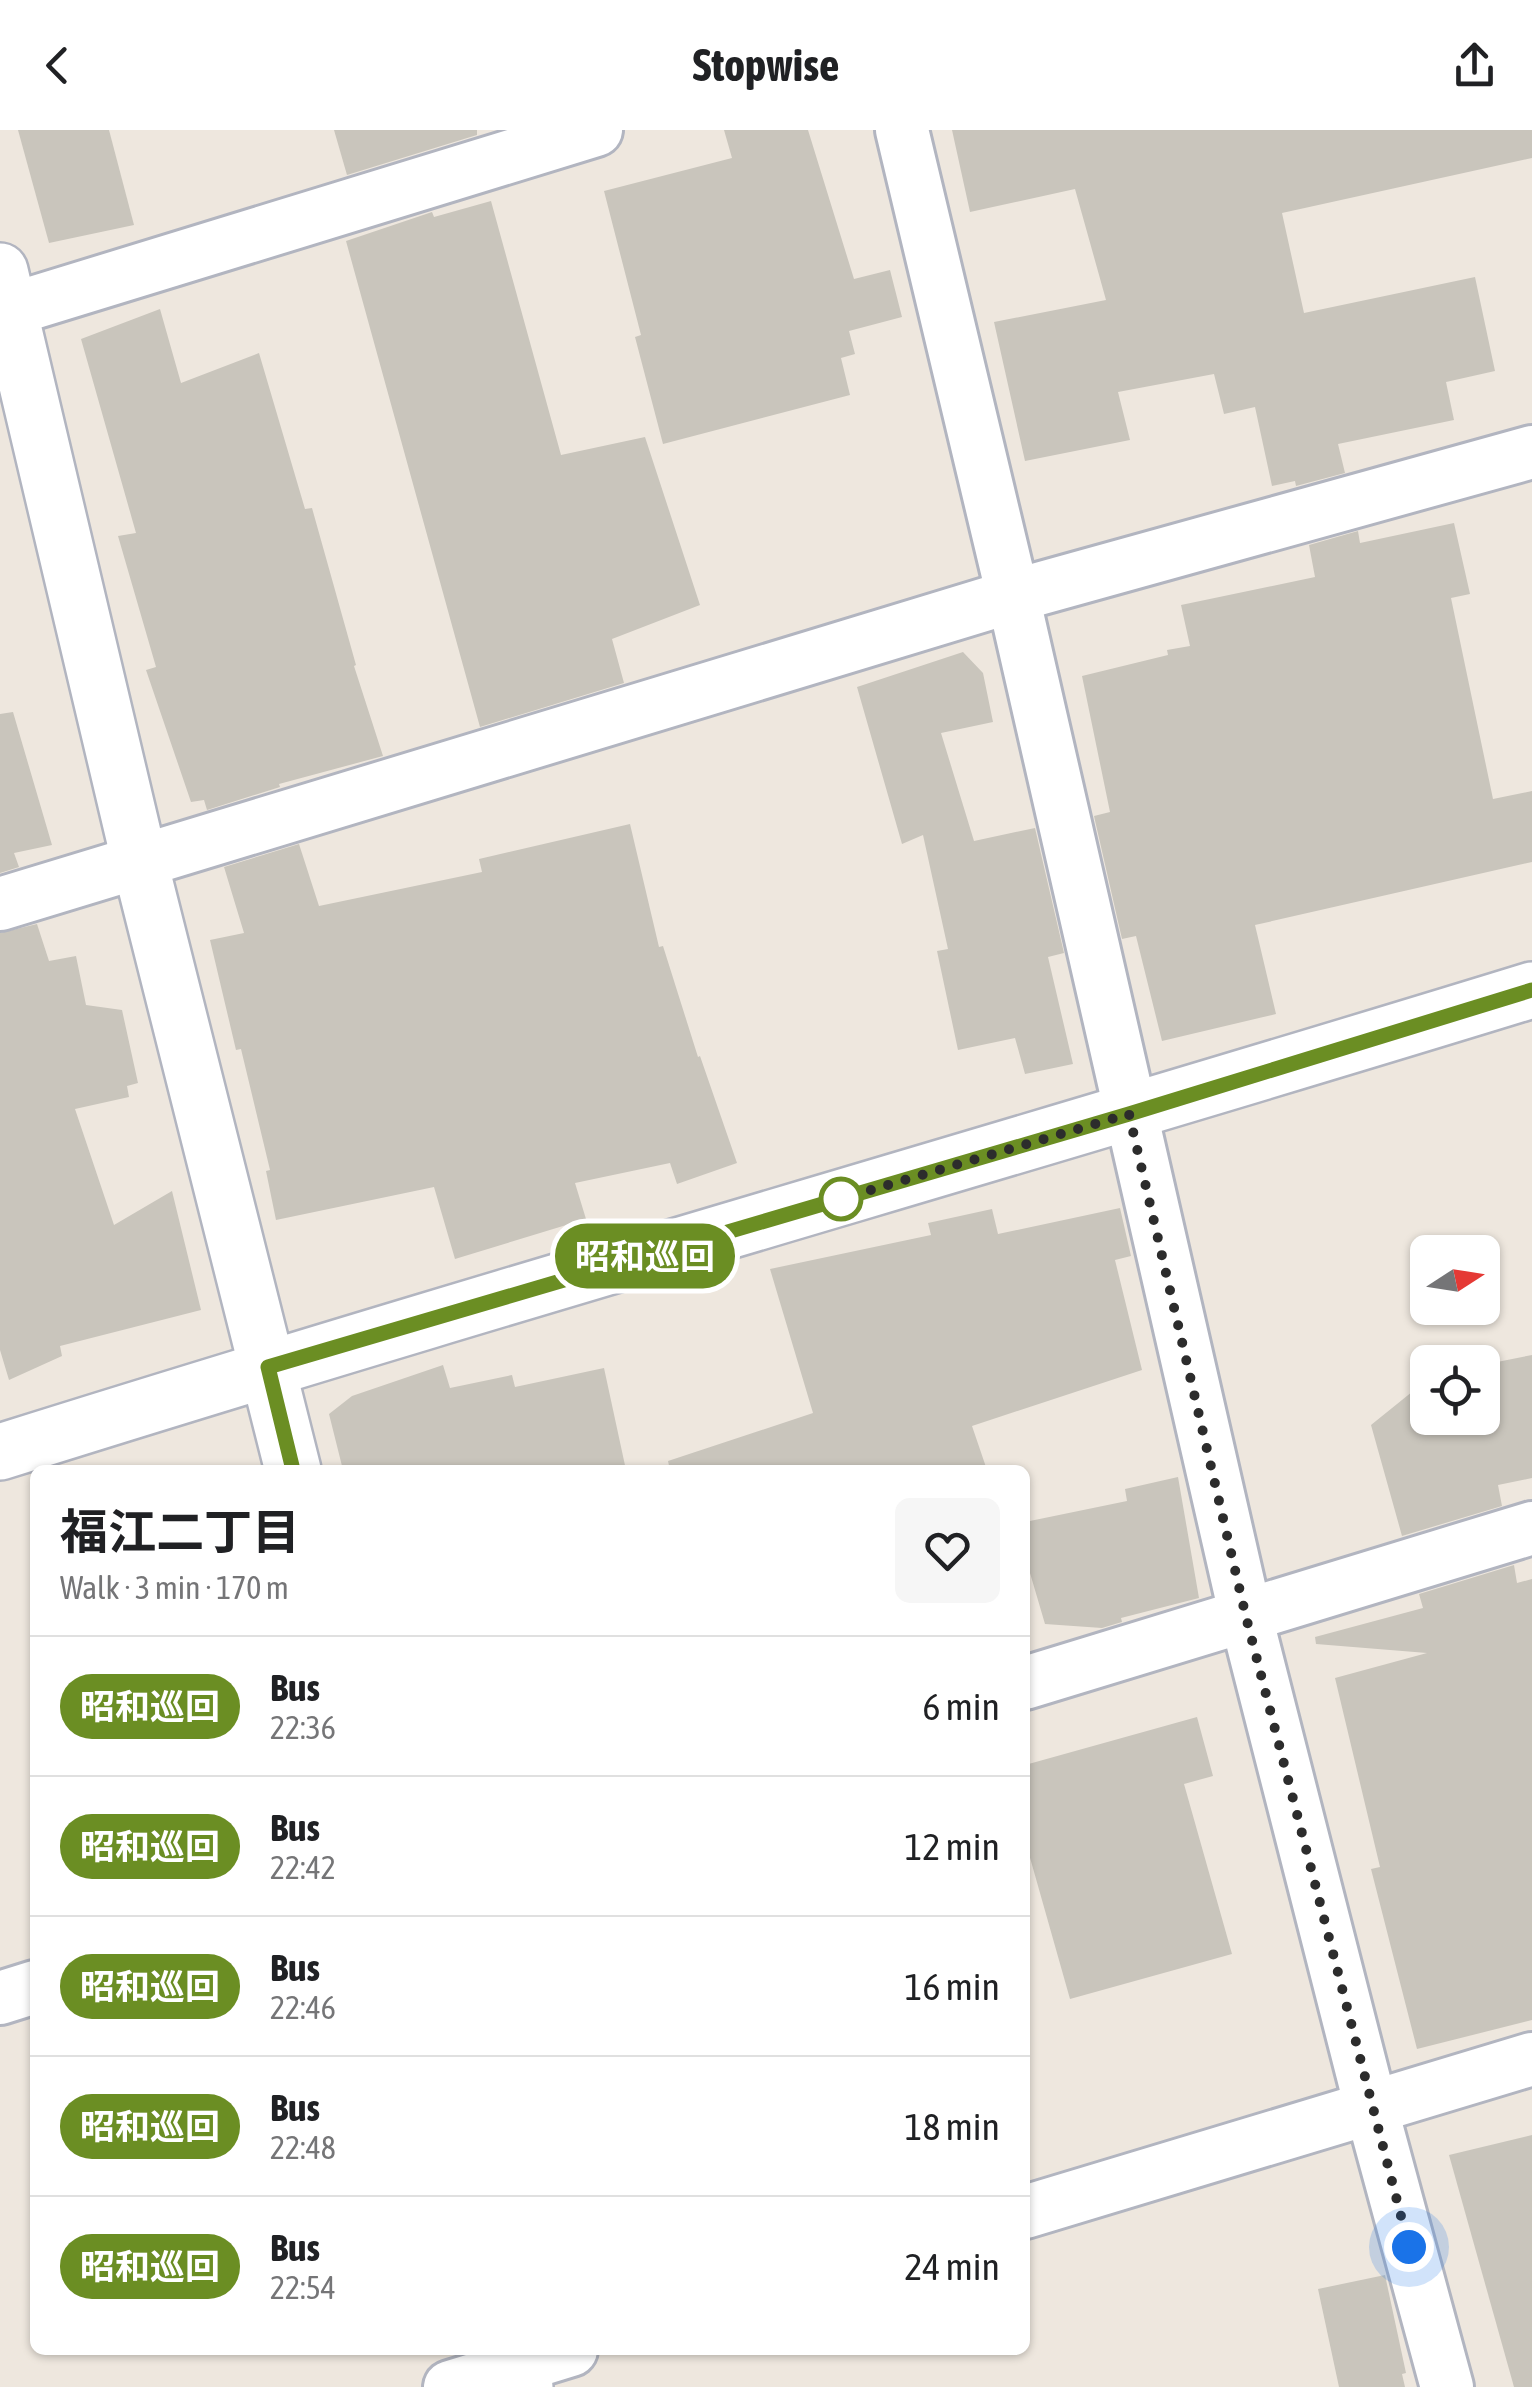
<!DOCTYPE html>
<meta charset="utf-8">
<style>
body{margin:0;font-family:"Asap Condensed","Noto Sans JP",sans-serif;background:#f6f6f6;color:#202124;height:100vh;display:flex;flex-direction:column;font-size:38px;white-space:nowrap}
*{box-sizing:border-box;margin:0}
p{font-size:32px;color:#757577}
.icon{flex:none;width:55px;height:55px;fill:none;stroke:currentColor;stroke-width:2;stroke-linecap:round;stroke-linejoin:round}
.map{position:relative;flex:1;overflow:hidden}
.side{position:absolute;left:30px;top:1335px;width:1000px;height:890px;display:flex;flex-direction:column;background:#fff;border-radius:15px;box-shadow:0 2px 8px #0004}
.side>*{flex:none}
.badge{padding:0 20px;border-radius:32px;font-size:35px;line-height:65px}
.needle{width:65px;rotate:78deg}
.buttons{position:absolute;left:1410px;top:1105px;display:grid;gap:20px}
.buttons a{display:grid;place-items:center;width:90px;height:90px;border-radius:15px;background:#fff;box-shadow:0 2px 8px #0004;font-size:50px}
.you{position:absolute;width:50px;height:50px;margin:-25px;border:8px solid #fff;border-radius:50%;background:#1a73e8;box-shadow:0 0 0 15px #1a73e833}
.map>.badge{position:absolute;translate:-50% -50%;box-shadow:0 0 0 5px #fff}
.round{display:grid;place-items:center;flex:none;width:105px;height:105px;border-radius:15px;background:#f6f6f6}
.summary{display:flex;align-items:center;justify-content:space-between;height:170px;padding:0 30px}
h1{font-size:48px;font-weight:700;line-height:75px}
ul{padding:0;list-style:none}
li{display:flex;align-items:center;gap:30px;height:140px;padding:0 30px;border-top:2px solid #e0e0e0}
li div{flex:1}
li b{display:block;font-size:38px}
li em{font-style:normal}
li .badge{min-width:110px;font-weight:700;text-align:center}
header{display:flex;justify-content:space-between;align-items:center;height:130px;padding:0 30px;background:#fff;font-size:45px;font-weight:700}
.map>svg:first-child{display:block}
</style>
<header><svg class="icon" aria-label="back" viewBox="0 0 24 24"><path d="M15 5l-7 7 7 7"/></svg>Stopwise<svg class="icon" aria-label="share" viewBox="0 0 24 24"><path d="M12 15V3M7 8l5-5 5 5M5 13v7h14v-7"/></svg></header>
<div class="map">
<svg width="1532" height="2257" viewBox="0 0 1532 2257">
<rect width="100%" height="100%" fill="#eee7de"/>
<!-- building -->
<g fill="#c9c5bc">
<path d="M 18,0 L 109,0 L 134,95 L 49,113 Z"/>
<path d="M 334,0 L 477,0 L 477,5 L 347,45 Z"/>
<path d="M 724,0 L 808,0 L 854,149 L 890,140 L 902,187 L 849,201 L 855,224 L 841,228 L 850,265 L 663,314 L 635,207 L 641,205 L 604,61 L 732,28 Z"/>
<path d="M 952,0 L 1532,0 L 1532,28 L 1282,83 L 1304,183 L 1475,147 L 1495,241 L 1446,252 L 1454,290 L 1338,314 L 1345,343 L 1296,356 L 1295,351 L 1272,356 L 1255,277 L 1224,284 L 1214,244 L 1118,262 L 1130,310 L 1025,331 L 994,192 L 1106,170 L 1075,59 L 970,82 Z"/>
<path d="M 491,71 L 561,325 L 645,307 L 700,475 L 612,509 L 624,553 L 480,597 L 346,111 L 432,82 L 434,87 Z"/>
<path d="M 160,179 L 181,253 L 259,223 L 305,379 L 312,378 L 356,535 L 354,536 L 383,626 L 279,654 L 280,657 L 207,680 L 204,670 L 191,672 L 146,540 L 156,537 L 118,406 L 136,403 L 81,209 Z"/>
<path d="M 1454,393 L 1470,464 L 1451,468 L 1493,669 L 1532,661 L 1532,732 L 1255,795 L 1276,884 L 1162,911 L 1136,806 L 1122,809 L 1094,686 L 1110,682 L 1082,546 L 1168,525 L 1167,520 L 1190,516 L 1181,475 L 1315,447 L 1309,415 L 1358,401 L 1360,413 Z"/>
<path d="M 963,522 L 983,543 L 993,592 L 941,603 L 974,711 L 1035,698 L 1064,823 L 1048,827 L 1073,934 L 1025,944 L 1015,908 L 958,920 L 937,821 L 948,819 L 923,705 L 902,714 L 857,557 Z"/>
<path d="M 13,582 L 52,715 L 14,723 L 19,737 L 0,743 L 0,584 Z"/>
<path d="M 630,694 L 659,817 L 663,816 L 698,927 L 700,926 L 737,1033 L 677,1054 L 670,1033 L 575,1053 L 586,1089 L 455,1129 L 434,1057 L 276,1090 L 266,1041 L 270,1040 L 241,919 L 236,920 L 210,810 L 244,803 L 224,737 L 299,714 L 319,776 L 482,742 L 479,729 Z"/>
<path d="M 37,794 L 49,831 L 76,826 L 86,875 L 122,880 L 138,953 L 127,956 L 129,967 L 75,979 L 114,1095 L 172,1061 L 201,1180 L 60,1216 L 62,1226 L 9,1250 L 0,1220 L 0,803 Z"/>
<path d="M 1120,1078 L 1131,1126 L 1115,1130 L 1142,1240 L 972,1296 L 987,1340 L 670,1340 L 668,1331 L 813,1283 L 770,1139 L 931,1105 L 928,1093 L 992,1079 L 998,1104 Z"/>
<path d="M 1532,1225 L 1532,1348 L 1498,1355 L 1502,1376 L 1402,1406 L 1371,1295 L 1428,1249 L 1428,1288 L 1482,1288 L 1482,1235 Z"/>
<path d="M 443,1235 L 450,1258 L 512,1245 L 515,1257 L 604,1238 L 626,1340 L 343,1340 L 329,1284 L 352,1266 Z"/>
<path d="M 1178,1347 L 1199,1468 L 1121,1488 L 1122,1492 L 1102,1498 L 1045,1494 L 1025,1426 L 1025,1392 L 1127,1371 L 1125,1359 Z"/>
<path d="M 1514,1435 L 1517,1453 L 1532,1449 L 1532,1890 L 1417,1919 L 1371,1739 L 1380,1737 L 1335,1548 L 1427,1523 L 1316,1514 L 1315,1507 L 1423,1478 L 1419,1464 Z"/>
<path d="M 1197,1587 L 1213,1646 L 1184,1654 L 1232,1824 L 1070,1869 L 1025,1710 L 1025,1635 Z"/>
<path d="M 1532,2005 L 1532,2257 L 1514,2257 L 1449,2025 Z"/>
<path d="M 1385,2145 L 1406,2243 L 1402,2244 L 1405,2257 L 1339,2257 L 1318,2159 Z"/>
</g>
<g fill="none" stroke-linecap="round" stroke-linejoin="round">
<!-- minor casing -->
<g stroke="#b2b5c0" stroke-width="58">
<g id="minor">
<path d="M 902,0 L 1013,466 L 1246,1487 L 1371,1977 L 1447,2257"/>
<path d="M 0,183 L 596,0"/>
<path d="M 0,774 L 1013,466 L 1532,322"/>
<path d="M 1025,1553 L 1532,1398"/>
<path d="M 0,1868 L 35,1857"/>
<path d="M 1025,2082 L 1532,1929"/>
<path d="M 450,2257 L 571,2220"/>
</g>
</g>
<!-- tertiary casing -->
<g stroke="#b2b5c0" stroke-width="60">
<g id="tertiary">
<path d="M 0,141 L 140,733 L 293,1340"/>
<path d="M 0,1322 C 509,1162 1022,1017 1532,860"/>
<path d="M 515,2220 L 525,2257"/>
</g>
</g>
<!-- minor -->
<use href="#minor" stroke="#fff" stroke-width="52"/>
<!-- tertiary -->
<use href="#tertiary" stroke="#fff" stroke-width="55"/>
</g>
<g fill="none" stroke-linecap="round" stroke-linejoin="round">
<!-- line casing -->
<g stroke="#fff" stroke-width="22">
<path id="line" d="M 293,1340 L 268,1237 L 1129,984 L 1532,860"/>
</g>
<!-- line -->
<use href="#line" stroke="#6b8e23" stroke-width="15"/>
<!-- walk -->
<path stroke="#2c2c2c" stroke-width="10" stroke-dasharray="0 18" d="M 841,1069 L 830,1072 L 1129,984 L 1246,1487 L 1409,2117"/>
</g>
<!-- markers -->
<circle fill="#fff" stroke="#6b8e23" stroke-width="5" cx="841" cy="1069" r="20"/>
</svg>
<div class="buttons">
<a><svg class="needle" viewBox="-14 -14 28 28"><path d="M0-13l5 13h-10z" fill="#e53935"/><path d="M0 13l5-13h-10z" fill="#757577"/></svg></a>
<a><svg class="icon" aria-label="locate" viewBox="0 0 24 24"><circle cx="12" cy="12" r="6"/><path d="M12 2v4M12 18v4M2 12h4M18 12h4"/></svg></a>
</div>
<div class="you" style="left:1409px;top:2117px"></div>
<b class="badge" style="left:645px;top:1126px;background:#6b8e23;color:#fff">昭和巡回</b>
<section class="side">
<div class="summary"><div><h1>福江二丁目</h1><p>Walk · 3 min · 170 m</p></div><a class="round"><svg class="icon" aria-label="heart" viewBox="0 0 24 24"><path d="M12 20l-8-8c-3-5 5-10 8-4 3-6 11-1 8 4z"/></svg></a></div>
<ul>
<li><span class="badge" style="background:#6b8e23;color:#fff">昭和巡回</span><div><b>Bus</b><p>22:36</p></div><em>6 min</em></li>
<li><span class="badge" style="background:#6b8e23;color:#fff">昭和巡回</span><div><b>Bus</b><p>22:42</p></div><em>12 min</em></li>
<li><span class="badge" style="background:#6b8e23;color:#fff">昭和巡回</span><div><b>Bus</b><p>22:46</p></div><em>16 min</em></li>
<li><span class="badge" style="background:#6b8e23;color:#fff">昭和巡回</span><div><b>Bus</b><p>22:48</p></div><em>18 min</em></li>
<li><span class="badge" style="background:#6b8e23;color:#fff">昭和巡回</span><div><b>Bus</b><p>22:54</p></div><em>24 min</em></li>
</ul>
</section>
</div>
